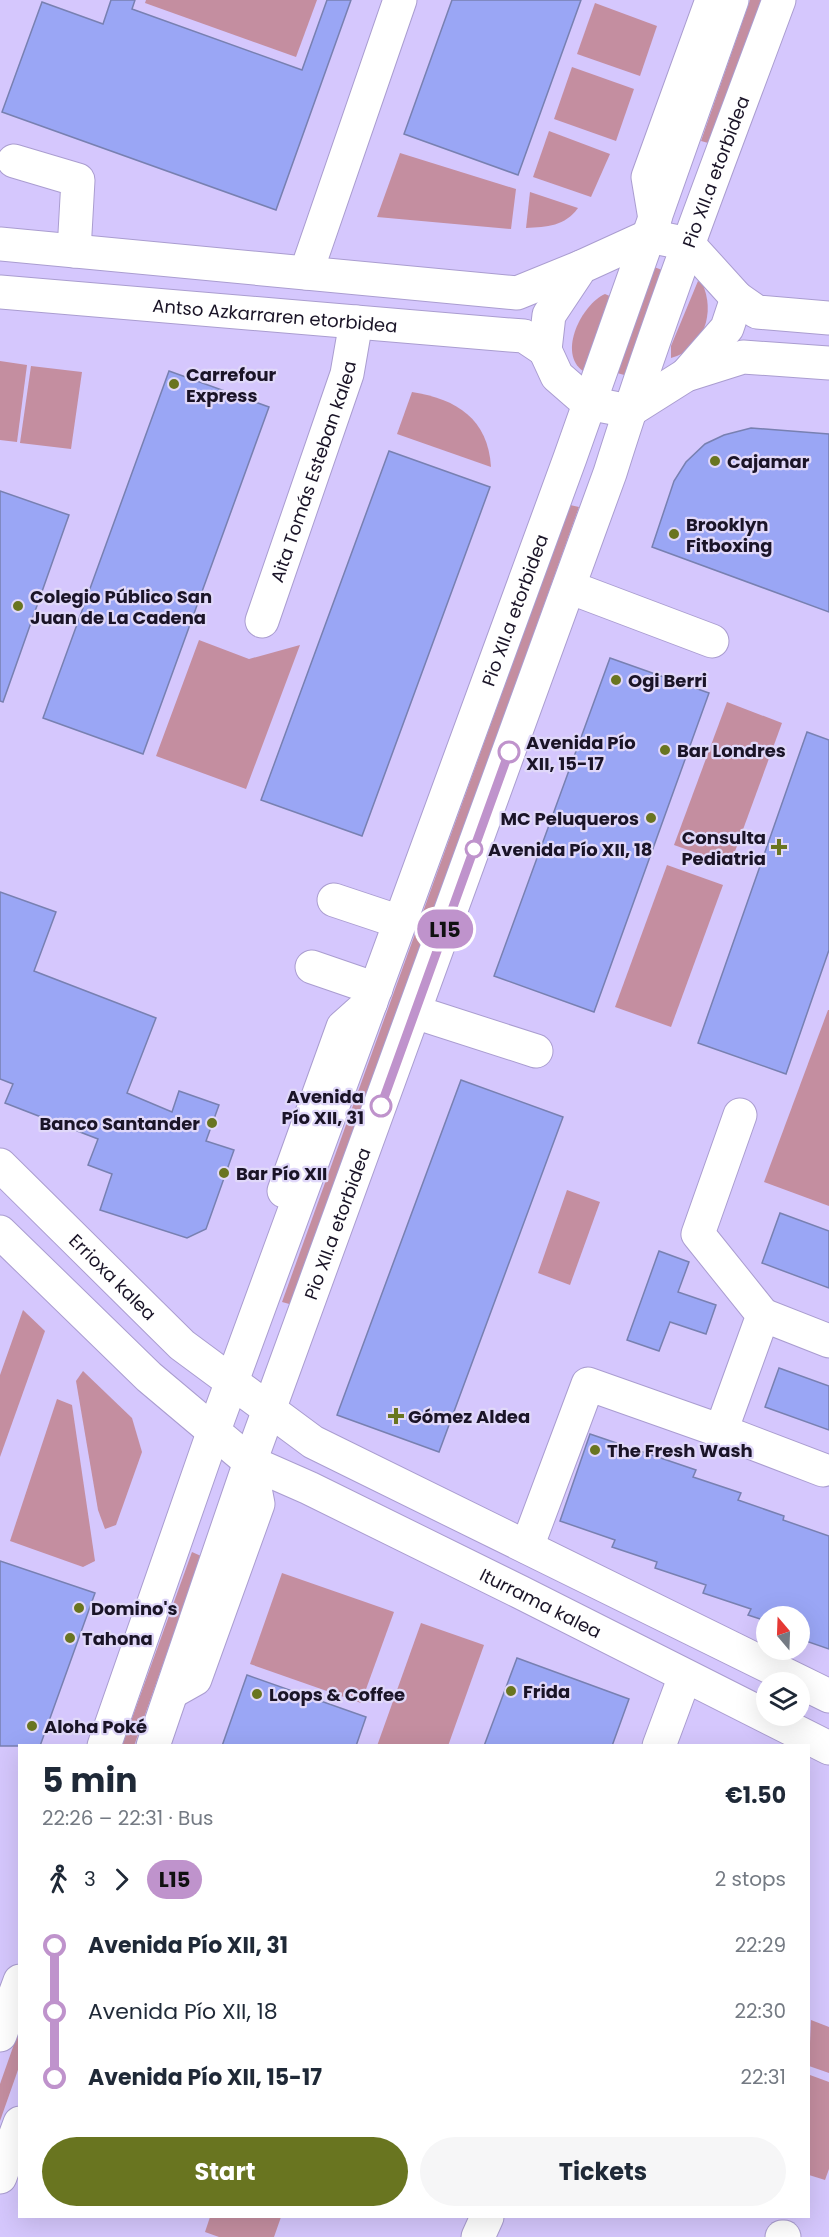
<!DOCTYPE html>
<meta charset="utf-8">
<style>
body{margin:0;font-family:Poppins,sans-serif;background:#f6f6f7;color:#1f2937;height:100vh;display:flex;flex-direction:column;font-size:22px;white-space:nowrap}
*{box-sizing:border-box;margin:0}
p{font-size:20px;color:#747a83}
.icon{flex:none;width:33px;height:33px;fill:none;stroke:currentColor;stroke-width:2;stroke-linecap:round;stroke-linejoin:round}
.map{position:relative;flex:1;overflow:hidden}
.details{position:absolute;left:18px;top:1744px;width:792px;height:474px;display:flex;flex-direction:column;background:#fff;border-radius:0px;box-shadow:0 6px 24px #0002}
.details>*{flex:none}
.badge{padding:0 12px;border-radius:20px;font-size:21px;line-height:39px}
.needle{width:39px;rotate:341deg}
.tools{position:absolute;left:756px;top:1606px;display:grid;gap:12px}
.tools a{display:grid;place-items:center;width:54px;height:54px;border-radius:50%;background:#fff;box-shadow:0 6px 24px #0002;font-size:30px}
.map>.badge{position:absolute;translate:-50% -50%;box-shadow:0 0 0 3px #fff}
.legs{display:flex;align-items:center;gap:9px;height:66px;padding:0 24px;font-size:20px}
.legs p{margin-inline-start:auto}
.overview{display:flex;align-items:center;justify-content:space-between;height:102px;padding:0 24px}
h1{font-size:33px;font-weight:700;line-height:45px}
.button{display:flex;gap:12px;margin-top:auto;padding:12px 24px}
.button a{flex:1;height:69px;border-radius:36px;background:#697520;color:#fff;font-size:24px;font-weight:700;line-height:69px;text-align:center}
.button a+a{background:#f6f6f7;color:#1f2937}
ul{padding:0 24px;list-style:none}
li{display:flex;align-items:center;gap:21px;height:66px;font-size:22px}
li i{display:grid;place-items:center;width:9px;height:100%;margin:0 8px;background:currentColor}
li i::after{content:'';width:15px;height:15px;margin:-8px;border:4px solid;border-radius:50%;background:#fff}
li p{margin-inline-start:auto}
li:first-child i{background:linear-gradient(#0000 50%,currentColor 0)}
li:last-child i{background:linear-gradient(currentColor 50%,#0000 0)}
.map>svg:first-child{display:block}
</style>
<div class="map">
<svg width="829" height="2237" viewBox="0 0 829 2237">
<rect width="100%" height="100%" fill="#d5c7fd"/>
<!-- green -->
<g fill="#c48ea0">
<path d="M 146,0 L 317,0 L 296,57 L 145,3 Z"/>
<path d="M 750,0 L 763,0 L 712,144 L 701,141 Z"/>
<path d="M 595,3 L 657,26 L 640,76 L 577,54 Z"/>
<path d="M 572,67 L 634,89 L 616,141 L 554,119 Z"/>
<path d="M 549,131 L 610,154 L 591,197 L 533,177 Z"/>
<path d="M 400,153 L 516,189 L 511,229 L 377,217 Z"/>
<path d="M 530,192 L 578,208 C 565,226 547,227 526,228 Z"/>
<path d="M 654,267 L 665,271 L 628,376 L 617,373 Z"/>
<path d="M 698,281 L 702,283 C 716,312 704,349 671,358 L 671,346 Z"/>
<path d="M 605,294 L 612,297 L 586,369 L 583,371 C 557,353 582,304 605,294 Z"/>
<path d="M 0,361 L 27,365 L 17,442 L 0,440 Z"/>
<path d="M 31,366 L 82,372 L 71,449 L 20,443 Z"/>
<path d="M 412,392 C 457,399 488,419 491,467 L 397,434 Z"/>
<path d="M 570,505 L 579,507 L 293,1305 L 282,1302 Z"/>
<path d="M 199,640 L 249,659 L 300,645 L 246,789 L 156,756 Z"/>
<path d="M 727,702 L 782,723 L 730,865 L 674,845 Z"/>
<path d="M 667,865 L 723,885 L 671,1027 L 615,1007 Z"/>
<path d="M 828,1010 L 829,1010 L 829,1206 L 764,1182 Z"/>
<path d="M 567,1190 L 600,1202 L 570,1285 L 538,1273 Z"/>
<path d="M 23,1310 L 45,1331 L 0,1457 L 0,1375 Z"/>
<path d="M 83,1371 L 132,1418 L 142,1452 L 116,1525 L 105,1529 L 98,1510 L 76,1381 Z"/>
<path d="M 57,1399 L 72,1405 L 95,1561 L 83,1567 L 10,1541 Z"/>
<path d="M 192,1552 L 201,1556 L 134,1746 L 122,1746 Z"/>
<path d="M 282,1573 L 394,1612 L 361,1703 L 250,1664 Z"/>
<path d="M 421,1623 L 484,1645 L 448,1746 L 377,1746 Z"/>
<path d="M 811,2020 L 829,2027 L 829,2073 L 809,2066 Z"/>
<path d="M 19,2030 L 19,2067 L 0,2121 L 0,2084 Z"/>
<path d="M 810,2075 L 829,2082 L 829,2169 L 825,2180 L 809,2175 Z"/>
<path d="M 210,2217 L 281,2217 L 274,2237 L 219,2237 L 205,2232 Z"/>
</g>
<!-- building -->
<g fill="#9aa6f5" stroke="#7880b1" stroke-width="1.5">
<path d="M 111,0 L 135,0 L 132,9 L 302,70 L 327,0 L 351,0 L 276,210 L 2,112 L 42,2 L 103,24 Z"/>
<path d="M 452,0 L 581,0 L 518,175 L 404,134 Z"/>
<path d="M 169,371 L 269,407 L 143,754 L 43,718 Z"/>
<path d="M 751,428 L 829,434 L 829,612 L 652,547 L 674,481 L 686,462 L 705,444 L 724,435 Z"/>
<path d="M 389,451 L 490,487 L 362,836 L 261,800 Z"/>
<path d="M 0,491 L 69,515 L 3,702 L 0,701 Z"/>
<path d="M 610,658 L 709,693 L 594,1012 L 494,976 Z"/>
<path d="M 807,732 L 829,740 L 829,950 L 786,1074 L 698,1043 Z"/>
<path d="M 0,892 L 56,912 L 34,971 L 156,1018 L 127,1093 L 172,1112 L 179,1091 L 219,1105 L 206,1141 L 234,1150 L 206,1229 L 187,1238 L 100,1210 L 112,1174 L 88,1165 L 98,1139 L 5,1103 L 13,1084 L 0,1079 Z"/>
<path d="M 461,1080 L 563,1117 L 439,1452 L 337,1415 Z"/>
<path d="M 780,1213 L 829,1231 L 829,1288 L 762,1263 Z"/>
<path d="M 659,1251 L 689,1262 L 678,1292 L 716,1305 L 706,1334 L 670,1322 L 659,1351 L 627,1340 Z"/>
<path d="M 779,1368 L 829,1386 L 829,1430 L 765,1407 Z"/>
<path d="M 590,1434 L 696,1470 L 693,1477 L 741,1493 L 738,1500 L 784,1516 L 783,1520 L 829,1536 L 829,1649 L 800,1639 L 800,1617 L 766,1617 L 766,1621 L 748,1615 L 751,1609 L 703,1593 L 706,1585 L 655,1568 L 657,1562 L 612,1547 L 615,1540 L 560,1521 Z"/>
<path d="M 0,1561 L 95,1593 L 40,1746 L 0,1746 Z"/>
<path d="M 517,1658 L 629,1699 L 612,1746 L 484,1746 Z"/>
<path d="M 247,1675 L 366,1717 L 356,1746 L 222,1746 Z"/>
</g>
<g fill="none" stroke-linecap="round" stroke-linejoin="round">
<!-- minor casing -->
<g stroke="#aa9dd0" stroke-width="35">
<g id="minor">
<path d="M 14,161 L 78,180 L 74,251"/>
<path d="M 655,219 L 648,177 L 712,0"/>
<path d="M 0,244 L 517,293 L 581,267"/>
<path d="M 306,273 L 400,0"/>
<path id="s1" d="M 0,292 L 510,335 L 524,336 L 545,350"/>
<path d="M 569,587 L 712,641"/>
<path id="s2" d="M 262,621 L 347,374 L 356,322"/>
<path d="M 334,900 L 400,922"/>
<path d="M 312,967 L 376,989"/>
<path d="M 415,1012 L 536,1051"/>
<path id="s3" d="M 0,1165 L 182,1345 L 313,1442 L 829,1696"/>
<path d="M 284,1191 L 343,1027 L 371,1002"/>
<path id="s4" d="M 0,1232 L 149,1377 L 250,1462 L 309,1488 L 520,1592 L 829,1748"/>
<path d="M 763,1315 L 829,1341"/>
<path d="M 721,1431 L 823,1470"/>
<path d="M 527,1547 L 588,1384 L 721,1431 L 763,1315 L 698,1234 L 740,1115"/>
<path d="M 172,1692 L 195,1679 L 258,1504 L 250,1462"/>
<path d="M 659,1746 L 685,1676"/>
<path d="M 478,2237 L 487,2217"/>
<path d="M 782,2237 L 784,2237"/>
</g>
</g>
<!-- major casing -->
<g stroke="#aa9dd0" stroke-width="35">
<g id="major">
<path d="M 829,318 L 757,312 L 737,298 L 688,244 L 649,236 L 581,267 L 549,315 L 545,350 L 557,376 L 588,403 L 629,411 L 686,375 L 743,357 L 829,363"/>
<path d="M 686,375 L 727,328 L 737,298"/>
<path id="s5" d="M 104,1746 L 213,1433 L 570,458 L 732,0"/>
<path id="s6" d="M 153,1746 L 250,1462 L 610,473 C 660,313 721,157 779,0"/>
<path d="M 0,2035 L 20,1981"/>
<path d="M 0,2177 L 20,2123"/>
</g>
</g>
<!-- minor -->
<use href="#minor" stroke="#fff" stroke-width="33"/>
<!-- major -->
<use href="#major" stroke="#fff" stroke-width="33"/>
</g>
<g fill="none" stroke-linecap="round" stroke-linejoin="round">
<!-- line-1 casing -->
<g stroke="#fff" stroke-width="14">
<path id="line-1" d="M 381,1106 L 509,752"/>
</g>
<!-- line-1 -->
<use href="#line-1" stroke="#bf93cc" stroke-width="9"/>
</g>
<!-- markers -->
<g fill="#697520" stroke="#e0d8f9" stroke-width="2">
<circle cx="174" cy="384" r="6"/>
<circle cx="715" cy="461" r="6"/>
<circle cx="674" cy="534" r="6"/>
<circle cx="18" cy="606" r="6"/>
<circle cx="616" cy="680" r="6"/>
<circle cx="665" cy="750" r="6"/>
<circle cx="651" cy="818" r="6"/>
<path d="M776 838h6v6h6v6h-6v6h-6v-6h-6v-6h6z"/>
<circle cx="212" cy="1123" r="6"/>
<circle cx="224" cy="1173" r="6"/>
<path d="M393 1407h6v6h6v6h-6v6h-6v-6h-6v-6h6z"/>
<circle cx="595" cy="1450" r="6"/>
<circle cx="79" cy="1608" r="6"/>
<circle cx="70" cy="1638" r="6"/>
<circle cx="511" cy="1691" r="6"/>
<circle cx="257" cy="1694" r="6"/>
<circle cx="32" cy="1726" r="6"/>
</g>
<g fill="#fff" stroke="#bf93cc" stroke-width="3">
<circle cx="509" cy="752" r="10"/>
<circle cx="474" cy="849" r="8"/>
<circle cx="381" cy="1106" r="10"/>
</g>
<g text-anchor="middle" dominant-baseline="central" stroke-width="4.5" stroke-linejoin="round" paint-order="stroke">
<!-- street labels -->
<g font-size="18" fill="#1a1427" stroke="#e0d8f9">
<text stroke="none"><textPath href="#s6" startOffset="1672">Pio XII.a etorbidea</textPath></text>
<text stroke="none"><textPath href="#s1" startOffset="276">Antso Azkarraren etorbidea</textPath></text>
<text stroke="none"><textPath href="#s2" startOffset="158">Aita Tomás Esteban kalea</textPath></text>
<text stroke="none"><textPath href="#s5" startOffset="1208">Pio XII.a etorbidea</textPath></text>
<text stroke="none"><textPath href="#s6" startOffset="554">Pio XII.a etorbidea</textPath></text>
<text stroke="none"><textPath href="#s3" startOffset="159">Errioxa kalea</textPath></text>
<text stroke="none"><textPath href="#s4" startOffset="663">Iturrama kalea</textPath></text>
</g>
<!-- poi labels -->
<g font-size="18" font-weight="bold" fill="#1a1427" stroke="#e0d8f9" text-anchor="start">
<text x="186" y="374">Carrefour<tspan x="186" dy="21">Express</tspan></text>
<text x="727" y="461">Cajamar</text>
<text x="686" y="524">Brooklyn<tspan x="686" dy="21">Fitboxing</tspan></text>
<text x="30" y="596">Colegio Público San<tspan x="30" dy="21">Juan de La Cadena</tspan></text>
<text x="628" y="680">Ogi Berri</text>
<text x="677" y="750">Bar Londres</text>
<text x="639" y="818" text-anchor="end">MC Peluqueros</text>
<text x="766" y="837" text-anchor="end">Consulta<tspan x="766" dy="21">Pediatria</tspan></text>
<text x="200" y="1123" text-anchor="end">Banco Santander</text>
<text x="236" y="1173">Bar Pío XII</text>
<text x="408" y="1416">Gómez Aldea</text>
<text x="607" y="1450">The Fresh Wash</text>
<text x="91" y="1608">Domino's</text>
<text x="82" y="1638">Tahona</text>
<text x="523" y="1691">Frida</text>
<text x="269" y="1694">Loops &amp; Coffee</text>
<text x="44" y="1726">Aloha Poké</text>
</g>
<!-- stop labels -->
<g font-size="18" font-weight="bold" fill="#1a1427" stroke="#e0d8f9" text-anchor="start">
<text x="526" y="742">Avenida Pío<tspan x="526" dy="21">XII, 15-17</tspan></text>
<text x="488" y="849">Avenida Pío XII, 18</text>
<text x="364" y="1096" text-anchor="end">Avenida<tspan x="364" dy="21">Pío XII, 31</tspan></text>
</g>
</g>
</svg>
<div class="tools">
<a><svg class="needle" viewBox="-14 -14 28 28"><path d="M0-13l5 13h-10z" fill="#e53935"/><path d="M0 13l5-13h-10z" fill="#747a83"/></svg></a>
<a><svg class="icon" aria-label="layers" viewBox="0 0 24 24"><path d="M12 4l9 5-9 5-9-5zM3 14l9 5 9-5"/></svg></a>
</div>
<b class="badge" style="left:445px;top:929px;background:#bf93cc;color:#111">L15</b>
<section class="details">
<div class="overview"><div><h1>5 min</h1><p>22:26 – 22:31 · Bus</p></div><b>€1.50</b></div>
<div class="legs"><svg class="icon" aria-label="walk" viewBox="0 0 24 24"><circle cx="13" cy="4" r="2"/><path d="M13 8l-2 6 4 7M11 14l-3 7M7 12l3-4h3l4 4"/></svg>3<svg class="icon" aria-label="forward" viewBox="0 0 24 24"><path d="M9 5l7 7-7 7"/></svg><b class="badge" style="background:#bf93cc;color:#111">L15</b><p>2 stops</p></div>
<ul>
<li><i style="color:#bf93cc"></i><b>Avenida Pío XII, 31</b><p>22:29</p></li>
<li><i style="color:#bf93cc"></i><span>Avenida Pío XII, 18</span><p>22:30</p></li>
<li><i style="color:#bf93cc"></i><b>Avenida Pío XII, 15-17</b><p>22:31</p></li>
</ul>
<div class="button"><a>Start</a><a>Tickets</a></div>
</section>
</div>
